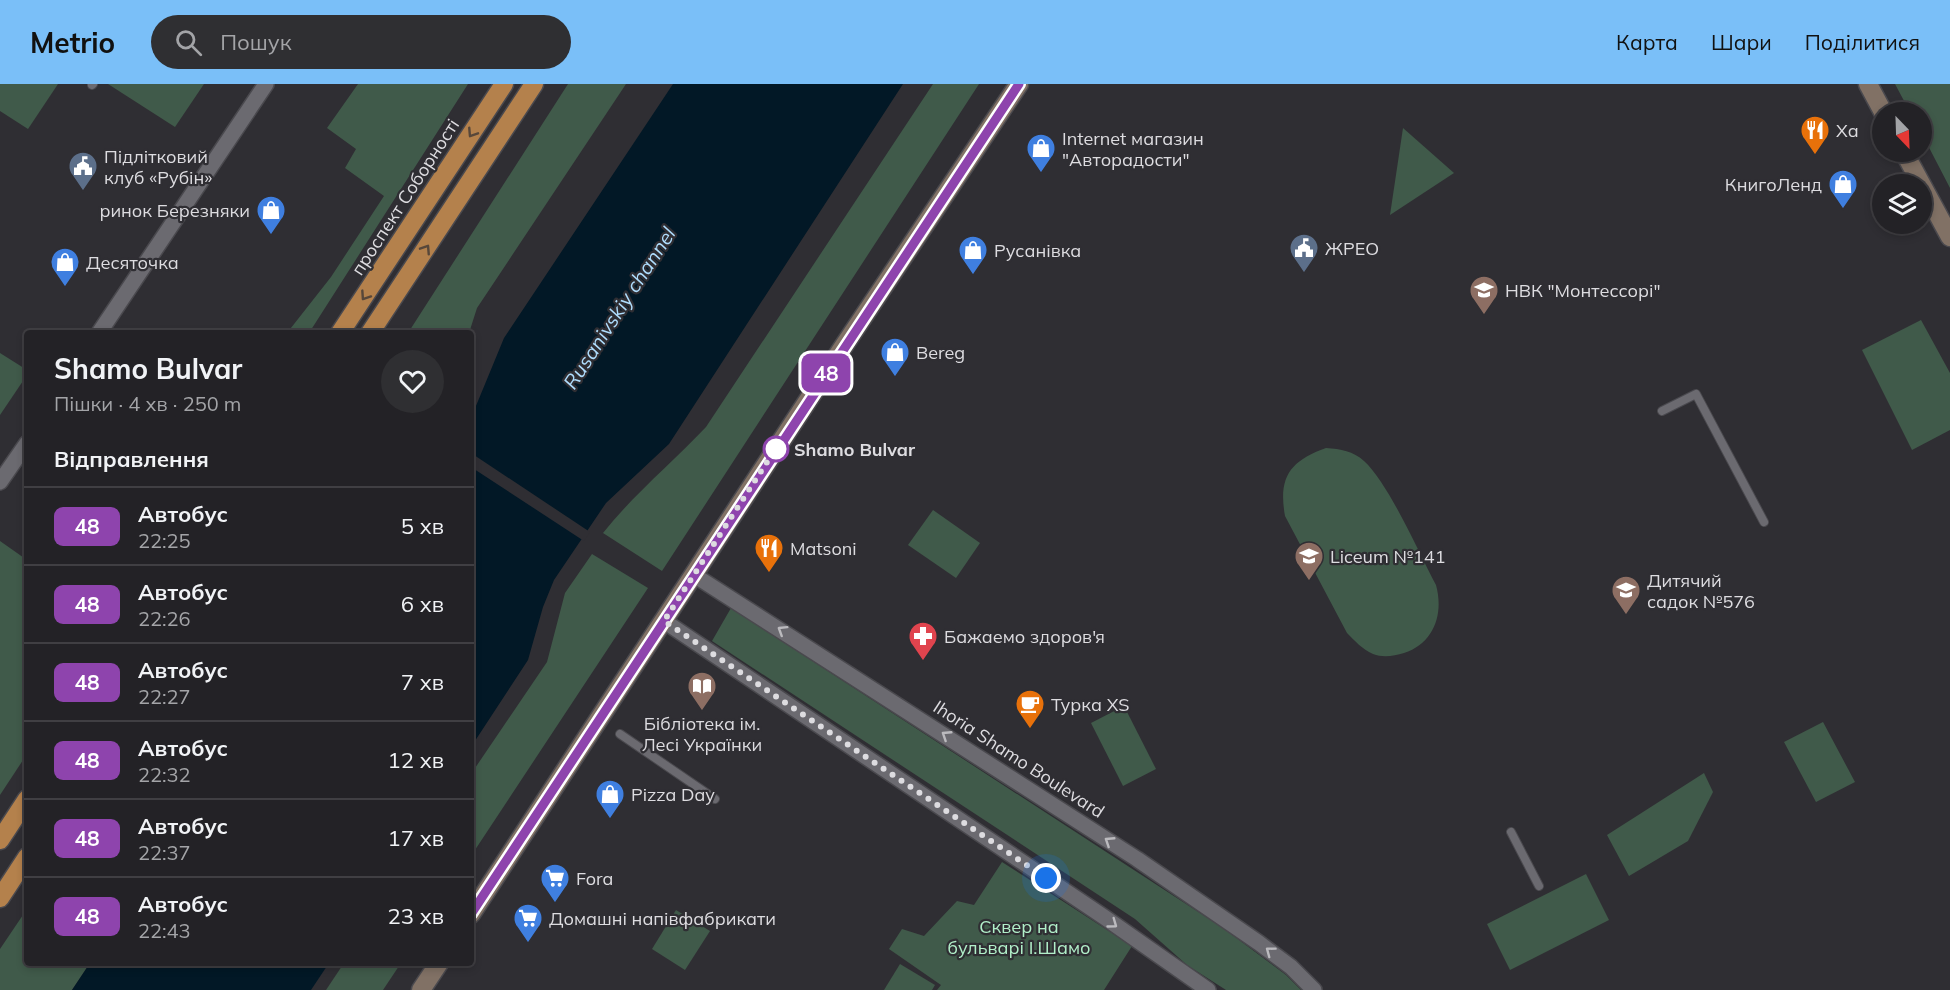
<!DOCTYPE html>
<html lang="uk">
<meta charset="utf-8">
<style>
body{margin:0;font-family:Mulish,sans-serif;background:#2f2f32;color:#f1f3f6;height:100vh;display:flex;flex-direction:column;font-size:22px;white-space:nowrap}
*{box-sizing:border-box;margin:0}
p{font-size:20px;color:#a3a4a7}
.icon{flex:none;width:33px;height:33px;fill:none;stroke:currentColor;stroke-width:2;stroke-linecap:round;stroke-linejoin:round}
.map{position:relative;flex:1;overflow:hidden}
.sheet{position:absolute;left:24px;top:246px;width:450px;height:636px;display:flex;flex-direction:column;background:#232226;border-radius:6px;box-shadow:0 3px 9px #0003,0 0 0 2px #403f43}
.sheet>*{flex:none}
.badge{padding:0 12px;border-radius:9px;font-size:21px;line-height:39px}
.needle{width:39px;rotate:157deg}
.controls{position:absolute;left:1872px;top:18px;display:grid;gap:12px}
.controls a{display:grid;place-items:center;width:60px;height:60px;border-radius:50%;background:#232226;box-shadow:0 3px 9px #0003,0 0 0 2px #403f43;font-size:30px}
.you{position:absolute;width:30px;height:30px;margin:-15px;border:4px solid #fff;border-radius:50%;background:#1a73e8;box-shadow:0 0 0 9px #1a73e833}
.map>.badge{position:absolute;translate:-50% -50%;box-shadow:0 0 0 3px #fff}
h2{padding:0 30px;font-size:22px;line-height:54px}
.round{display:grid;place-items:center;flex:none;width:63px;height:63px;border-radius:32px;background:#2f2f32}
.summary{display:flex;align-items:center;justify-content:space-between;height:102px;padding:0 30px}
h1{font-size:28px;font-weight:700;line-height:45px}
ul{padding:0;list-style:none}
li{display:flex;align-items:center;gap:18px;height:78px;padding:0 30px;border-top:2px solid #403f43}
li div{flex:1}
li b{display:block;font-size:22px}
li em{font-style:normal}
li .badge{min-width:66px;font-weight:700;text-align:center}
header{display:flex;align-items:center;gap:36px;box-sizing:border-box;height:84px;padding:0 30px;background:#7abff8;color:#111}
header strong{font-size:28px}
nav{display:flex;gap:33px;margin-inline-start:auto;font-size:21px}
.search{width:420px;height:54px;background:#2f2f32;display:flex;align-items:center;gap:15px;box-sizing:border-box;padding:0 21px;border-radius:33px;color:#a3a4a7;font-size:22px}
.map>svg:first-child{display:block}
</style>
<header>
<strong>Metrio</strong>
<div class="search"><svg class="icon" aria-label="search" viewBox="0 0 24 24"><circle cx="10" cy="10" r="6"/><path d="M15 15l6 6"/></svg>Пошук</div>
<nav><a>Карта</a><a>Шари</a><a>Поділитися</a></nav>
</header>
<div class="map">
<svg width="1950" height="906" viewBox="0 0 1950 906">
<rect width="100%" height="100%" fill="#2f2e33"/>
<!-- green -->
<g fill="#405a4a">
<path d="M 0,0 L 58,0 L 28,45 L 0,27 Z"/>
<path d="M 108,0 L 204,0 L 175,43 Z"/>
<path d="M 358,0 L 468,0 L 309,249 L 287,249 L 331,193 L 384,112 L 345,84 L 356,65 L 327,44 Z"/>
<path d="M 568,0 L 626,0 L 477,224 L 469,249 L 408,249 Z"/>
<path d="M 933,0 L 979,0 L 662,487 L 603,449 C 634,410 672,379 706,343 Z"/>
<path d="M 1895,0 L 1950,0 L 1950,104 L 1922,50 L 1922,28 L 1910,28 Z"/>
<path d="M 1403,44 L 1454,89 L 1390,131 Z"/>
<path d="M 1921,236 L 1950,289 L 1950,346 L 1912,366 L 1862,266 Z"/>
<path d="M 0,269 L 27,286 L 27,291 L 0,331 Z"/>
<path d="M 1326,364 C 1341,365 1353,367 1364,377 C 1389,400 1419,469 1436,501 C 1444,530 1434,559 1404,569 C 1394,572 1383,574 1373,570 C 1362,565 1355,557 1347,549 L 1285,432 C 1278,393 1290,377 1326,364 Z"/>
<path d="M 933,426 L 980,459 L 956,494 L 908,461 Z"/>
<path d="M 0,457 L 27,476 L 27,670 L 0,711 Z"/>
<path d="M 592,470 L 648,504 L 471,772 L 471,690 L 547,578 L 565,509 Z"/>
<path d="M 731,524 L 1223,844 L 1286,891 L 1301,906 L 1226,906 L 1187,881 L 1135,835 L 712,557 Z"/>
<path d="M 1124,622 L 1156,685 L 1123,702 L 1091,639 Z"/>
<path d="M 1823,638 L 1855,698 L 1816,718 L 1784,658 Z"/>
<path d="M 1704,689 L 1713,708 L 1688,757 L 1629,792 L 1607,751 Z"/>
<path d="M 1002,778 L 1132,862 L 1104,906 L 937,906 L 941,901 L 889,865 L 902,845 L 924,852 L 957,817 L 974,821 Z"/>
<path d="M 1586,790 L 1609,836 L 1510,886 L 1487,840 Z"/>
<path d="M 27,825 L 27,879 L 90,879 L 72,906 L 0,906 L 0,865 Z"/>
<path d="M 676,826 L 710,847 L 685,886 L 652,865 Z"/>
<path d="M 344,879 L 401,879 L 383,906 L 326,906 Z"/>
<path d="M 900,880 L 935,901 L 932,906 L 884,906 Z"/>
</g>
<!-- water -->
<g fill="#021826">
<path d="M 673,0 L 903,0 L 669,360 L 606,419 L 554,496 L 543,523 L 528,576 L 471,663 L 471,334 L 504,254 Z"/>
<path d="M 90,879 L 329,879 L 311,906 L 72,906 Z"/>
</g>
<!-- pier -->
<path fill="#2f2e33" d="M 471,369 L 590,448 L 584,457 L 471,383 Z"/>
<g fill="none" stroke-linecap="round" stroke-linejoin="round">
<!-- lane casing -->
<g stroke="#4a494e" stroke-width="10">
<g id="lane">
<path d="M 92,1 L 93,0"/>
<path d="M 1662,327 L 1696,310 L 1764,438"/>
<path d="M 620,650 L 715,715"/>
<path d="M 1511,748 L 1539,802"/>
</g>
</g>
<!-- street casing -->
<g stroke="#4a494e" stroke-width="18">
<g id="street">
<path d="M 99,249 L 266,0"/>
<path d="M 0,398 L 27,359"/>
<path d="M 694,491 L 1137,775 L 1259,859 L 1291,883 L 1314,906"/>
<path d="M 664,537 L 1104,833 L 1208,906"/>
</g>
</g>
<!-- secondary casing -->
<g stroke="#4a494e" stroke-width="21">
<g id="secondary">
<path d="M 1868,0 L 1883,28"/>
<path d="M 1904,68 L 1950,153"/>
<path d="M 471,830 L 841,266 L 1019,0"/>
<path d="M 421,906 L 439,879"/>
</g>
</g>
<!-- highway casing -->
<g stroke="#4a494e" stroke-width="21">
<g id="highway">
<path d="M 340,249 L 504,0"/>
<path d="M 370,249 L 534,0"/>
<path d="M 0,756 L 27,715"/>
<path d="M 0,814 L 27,773"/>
</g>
</g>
<!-- lane -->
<use href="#lane" stroke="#6b6a70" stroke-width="8"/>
<!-- street -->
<use href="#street" stroke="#6b6a70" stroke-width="15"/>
<!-- secondary -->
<use href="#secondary" stroke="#817165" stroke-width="18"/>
<!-- highway -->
<use href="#highway" stroke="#b4814c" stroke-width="18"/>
</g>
<!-- one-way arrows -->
<defs><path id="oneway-chevron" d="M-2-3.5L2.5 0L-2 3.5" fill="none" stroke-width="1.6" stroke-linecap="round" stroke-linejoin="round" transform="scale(1.5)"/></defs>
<g stroke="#57473a">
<use href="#oneway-chevron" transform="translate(472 49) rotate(123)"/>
<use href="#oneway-chevron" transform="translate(426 165) rotate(-57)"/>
<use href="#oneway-chevron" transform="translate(365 212) rotate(124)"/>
</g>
<g stroke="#bbbabe">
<use href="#oneway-chevron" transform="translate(782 546) rotate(-148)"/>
<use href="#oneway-chevron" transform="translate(946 651) rotate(-147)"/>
<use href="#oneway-chevron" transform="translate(1109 757) rotate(-147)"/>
<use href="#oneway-chevron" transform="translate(1113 840) rotate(36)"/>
<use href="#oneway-chevron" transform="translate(1270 867) rotate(-143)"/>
</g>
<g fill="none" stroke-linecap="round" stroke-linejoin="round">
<!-- line casing -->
<g stroke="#fff" stroke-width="14">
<path id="line" d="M 471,830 L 1019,0"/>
</g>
<!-- line -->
<use href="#line" stroke="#8e44ad" stroke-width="9"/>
<!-- walk -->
<path stroke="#dddce0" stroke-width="6" stroke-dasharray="0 10.8" d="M 776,365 L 780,358 L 664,537 L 1046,794"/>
</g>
<!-- icons -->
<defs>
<g id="restaurant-pin" transform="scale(1.5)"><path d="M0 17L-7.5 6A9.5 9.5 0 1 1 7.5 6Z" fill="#e8710a" stroke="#2f2e33"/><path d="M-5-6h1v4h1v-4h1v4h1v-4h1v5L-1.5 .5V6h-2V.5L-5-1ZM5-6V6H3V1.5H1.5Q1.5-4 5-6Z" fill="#fff"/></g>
<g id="shop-pin" transform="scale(1.5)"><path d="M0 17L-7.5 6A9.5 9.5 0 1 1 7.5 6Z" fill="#3f7fe0" stroke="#2f2e33"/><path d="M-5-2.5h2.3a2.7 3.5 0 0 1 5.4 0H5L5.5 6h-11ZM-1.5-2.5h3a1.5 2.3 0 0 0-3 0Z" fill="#fff"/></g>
<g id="civic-pin" transform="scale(1.5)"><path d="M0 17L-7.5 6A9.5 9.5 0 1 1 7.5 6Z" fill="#5c6f8a" stroke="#2f2e33"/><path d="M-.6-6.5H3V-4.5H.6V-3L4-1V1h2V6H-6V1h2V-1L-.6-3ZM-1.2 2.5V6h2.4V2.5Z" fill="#fff"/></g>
<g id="school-pin" transform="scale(1.5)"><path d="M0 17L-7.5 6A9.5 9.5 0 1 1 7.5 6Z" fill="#8d6e63" stroke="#2f2e33"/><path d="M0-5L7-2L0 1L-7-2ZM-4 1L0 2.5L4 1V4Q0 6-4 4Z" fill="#fff"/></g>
<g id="pharmacy-pin" transform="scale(1.5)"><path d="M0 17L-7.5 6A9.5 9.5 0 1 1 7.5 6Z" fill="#e0444e" stroke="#2f2e33"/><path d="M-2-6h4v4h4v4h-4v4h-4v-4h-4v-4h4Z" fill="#fff"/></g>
<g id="library-pin" transform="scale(1.5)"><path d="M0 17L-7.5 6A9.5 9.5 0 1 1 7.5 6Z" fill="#8d6e63" stroke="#2f2e33"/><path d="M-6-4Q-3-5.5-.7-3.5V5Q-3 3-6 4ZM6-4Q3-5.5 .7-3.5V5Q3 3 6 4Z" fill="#fff"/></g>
<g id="cafe-pin" transform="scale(1.5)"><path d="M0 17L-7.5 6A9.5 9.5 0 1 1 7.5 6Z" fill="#e8710a" stroke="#2f2e33"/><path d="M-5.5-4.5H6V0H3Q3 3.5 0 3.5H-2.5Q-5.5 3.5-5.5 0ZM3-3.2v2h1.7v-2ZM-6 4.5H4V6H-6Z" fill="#fff"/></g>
<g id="supermarket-pin" transform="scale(1.5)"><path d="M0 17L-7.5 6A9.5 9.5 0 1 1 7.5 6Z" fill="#3f7fe0" stroke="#2f2e33"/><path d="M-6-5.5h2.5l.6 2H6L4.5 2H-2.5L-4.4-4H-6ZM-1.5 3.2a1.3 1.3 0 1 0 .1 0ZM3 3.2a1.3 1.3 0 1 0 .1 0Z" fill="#fff"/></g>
</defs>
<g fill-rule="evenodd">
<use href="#restaurant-pin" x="1815" y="46"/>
<use href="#shop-pin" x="1041" y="64"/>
<use href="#civic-pin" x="83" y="82"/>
<use href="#shop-pin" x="1843" y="100"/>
<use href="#shop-pin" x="271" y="126"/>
<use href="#civic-pin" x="1304" y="164"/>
<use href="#shop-pin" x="973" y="166"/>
<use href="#shop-pin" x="65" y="178"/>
<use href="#school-pin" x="1484" y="206"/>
<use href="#shop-pin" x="895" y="268"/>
<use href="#restaurant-pin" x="769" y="464"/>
<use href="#school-pin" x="1309" y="472"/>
<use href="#school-pin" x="1626" y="506"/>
<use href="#pharmacy-pin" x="923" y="552"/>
<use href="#library-pin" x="702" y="602"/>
<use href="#cafe-pin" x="1030" y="620"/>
<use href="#shop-pin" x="610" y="710"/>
<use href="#supermarket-pin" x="555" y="794"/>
<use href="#supermarket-pin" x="528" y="834"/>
</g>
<!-- markers -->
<circle fill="#fff" stroke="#8e44ad" stroke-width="3" cx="776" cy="365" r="12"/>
<g text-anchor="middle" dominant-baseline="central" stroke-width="4.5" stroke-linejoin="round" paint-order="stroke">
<!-- poi labels -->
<g font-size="18" fill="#dddce0" stroke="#2f2e33" text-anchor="start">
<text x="1836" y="46">Ха</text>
<text x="1062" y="54">Internet магазин<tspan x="1062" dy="21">"Авторадости"</tspan></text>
<text x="104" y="72">Підлітковий<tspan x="104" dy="21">клуб «Рубін»</tspan></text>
<text x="1822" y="100" text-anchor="end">КнигоЛенд</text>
<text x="250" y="126" text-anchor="end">ринок Березняки</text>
<text x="1325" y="164">ЖРЕО</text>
<text x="994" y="166">Русанівка</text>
<text x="86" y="178">Десяточка</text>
<text x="1505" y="206">НВК "Монтессорі"</text>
<text x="916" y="268">Bereg</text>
<text x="790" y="464">Matsoni</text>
<text x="1330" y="472">Liceum №141</text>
<text x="1647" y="496">Дитячий<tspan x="1647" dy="21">садок №576</tspan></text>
<text x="944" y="552">Бажаемо здоров'я</text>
<text x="1051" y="620">Турка XS</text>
<text x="702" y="639" text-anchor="middle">Бібліотека ім.<tspan x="702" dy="21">Лесі Українки</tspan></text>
<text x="631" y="710">Pizza Day</text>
<text x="576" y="794">Fora</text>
<text x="549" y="834">Домашні напівфабрикати</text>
</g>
<!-- street labels -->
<g font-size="18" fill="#dddce0" stroke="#2f2e33">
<text transform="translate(405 113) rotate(-57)">проспект Соборності</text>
<text transform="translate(1019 675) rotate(33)">Ihoria Shamo Boulevard</text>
</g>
<!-- stop labels -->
<g font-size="18" font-weight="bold" fill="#dddce0" stroke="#2f2e33" text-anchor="start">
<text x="794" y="365">Shamo Bulvar</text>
</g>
<!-- park labels -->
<g font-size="18" fill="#b1efc9" stroke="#2f2e33">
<text x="1019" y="842">Сквер на<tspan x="1019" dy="21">бульварі І.Шамо</tspan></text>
</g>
<!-- water labels -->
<g font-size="20" font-style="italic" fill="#afddfd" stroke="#2f2e33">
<text transform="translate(619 224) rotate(-57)">Rusanivskiy channel</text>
</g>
</g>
</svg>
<div class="controls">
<a><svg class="needle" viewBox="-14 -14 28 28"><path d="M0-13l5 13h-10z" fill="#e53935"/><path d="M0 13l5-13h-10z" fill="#a3a4a7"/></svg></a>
<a><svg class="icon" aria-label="layers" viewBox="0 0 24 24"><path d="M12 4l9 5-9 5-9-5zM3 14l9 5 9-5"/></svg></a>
</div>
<div class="you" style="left:1046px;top:794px"></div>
<b class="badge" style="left:826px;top:289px;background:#8e44ad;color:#fff">48</b>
<section class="sheet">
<div class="summary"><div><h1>Shamo Bulvar</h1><p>Пішки · 4 хв · 250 m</p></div><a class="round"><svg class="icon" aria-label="heart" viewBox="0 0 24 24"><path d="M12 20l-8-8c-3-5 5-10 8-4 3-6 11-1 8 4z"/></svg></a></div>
<h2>Відправлення</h2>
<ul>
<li><span class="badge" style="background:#8e44ad;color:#fff">48</span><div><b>Автобус</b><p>22:25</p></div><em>5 хв</em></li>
<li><span class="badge" style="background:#8e44ad;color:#fff">48</span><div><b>Автобус</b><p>22:26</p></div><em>6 хв</em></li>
<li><span class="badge" style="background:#8e44ad;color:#fff">48</span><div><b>Автобус</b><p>22:27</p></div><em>7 хв</em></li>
<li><span class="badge" style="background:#8e44ad;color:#fff">48</span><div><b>Автобус</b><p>22:32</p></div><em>12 хв</em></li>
<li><span class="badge" style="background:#8e44ad;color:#fff">48</span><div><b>Автобус</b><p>22:37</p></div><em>17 хв</em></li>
<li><span class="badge" style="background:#8e44ad;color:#fff">48</span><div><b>Автобус</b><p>22:43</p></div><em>23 хв</em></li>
</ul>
</section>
</div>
